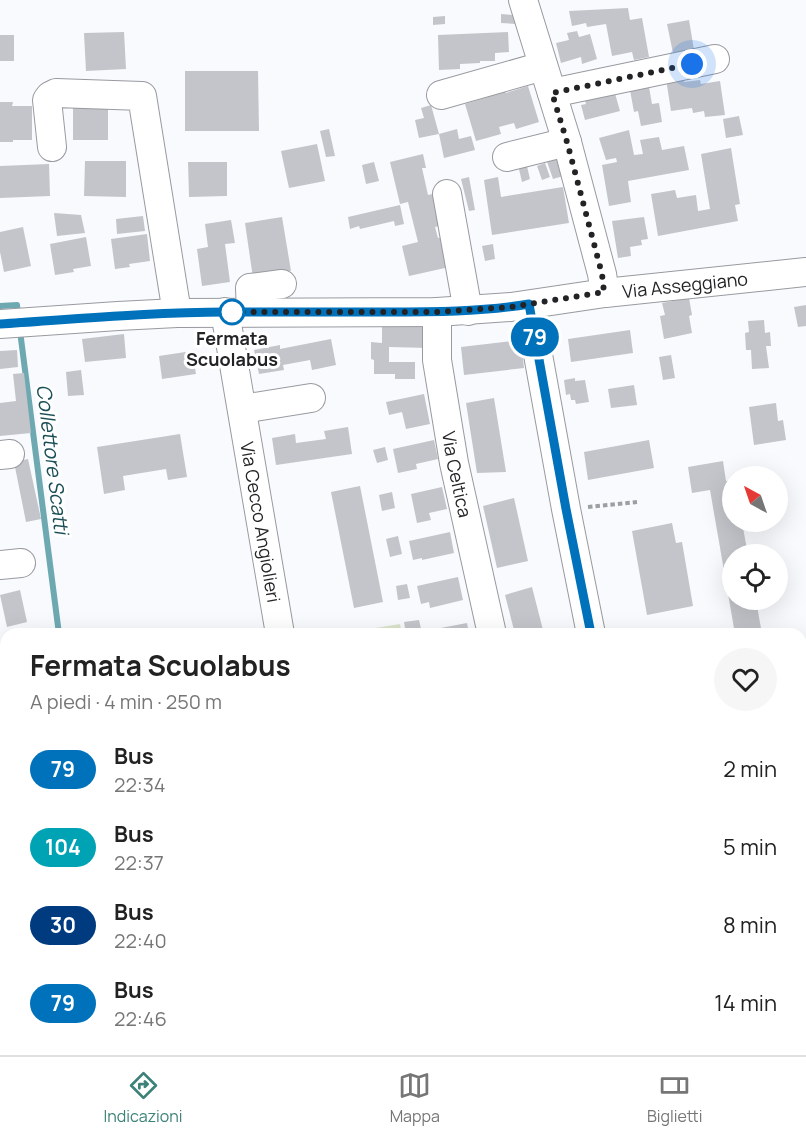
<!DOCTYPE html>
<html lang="it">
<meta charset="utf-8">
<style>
body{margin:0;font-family:Manrope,sans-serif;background:#f6f6f6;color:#222;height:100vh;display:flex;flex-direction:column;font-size:22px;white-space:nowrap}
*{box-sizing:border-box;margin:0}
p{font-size:20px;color:#767676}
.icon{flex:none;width:33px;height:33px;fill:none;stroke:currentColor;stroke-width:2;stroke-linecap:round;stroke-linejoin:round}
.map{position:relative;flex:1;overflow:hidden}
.panel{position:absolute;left:0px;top:628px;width:807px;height:428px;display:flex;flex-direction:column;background:#fff;border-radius:18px 18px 0 0;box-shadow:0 6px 24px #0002}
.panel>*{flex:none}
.badge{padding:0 12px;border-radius:20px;font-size:21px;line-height:39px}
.needle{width:39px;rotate:320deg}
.controls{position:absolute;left:722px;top:466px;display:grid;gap:12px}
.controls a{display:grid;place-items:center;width:66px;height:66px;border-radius:50%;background:#fff;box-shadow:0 6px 24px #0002;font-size:30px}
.you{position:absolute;width:30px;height:30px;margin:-15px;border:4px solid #fff;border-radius:50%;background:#1a73e8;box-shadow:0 0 0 9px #1a73e833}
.map>.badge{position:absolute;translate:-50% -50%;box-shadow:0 0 0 3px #fff}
.round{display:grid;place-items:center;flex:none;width:63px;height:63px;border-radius:32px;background:#f6f6f6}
.headline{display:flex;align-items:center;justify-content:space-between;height:102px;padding:0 30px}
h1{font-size:28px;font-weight:700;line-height:45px}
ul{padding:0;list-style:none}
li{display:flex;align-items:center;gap:18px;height:78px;padding:0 30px}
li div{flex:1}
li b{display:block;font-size:22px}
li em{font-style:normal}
li .badge{min-width:66px;font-weight:700;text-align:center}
.tabs{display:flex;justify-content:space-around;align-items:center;height:84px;border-top:2px solid #e0e0e0;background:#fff;font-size:16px;color:#767676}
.tabs a{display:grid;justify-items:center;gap:3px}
.tabs .selected{color:#3c8279}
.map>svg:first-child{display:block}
</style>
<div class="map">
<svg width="806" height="1055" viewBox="0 0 806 1055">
<rect width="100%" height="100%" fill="#f8fafe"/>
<!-- green -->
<g fill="#dbe5ca">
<path d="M 400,624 L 402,634 L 340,634 Z"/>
<path d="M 37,1050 L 118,1050 L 119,1055 L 12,1055 Z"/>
</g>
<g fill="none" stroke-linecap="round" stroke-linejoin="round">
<!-- stream -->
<g stroke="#6ea9b1" stroke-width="6">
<path d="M 0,306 L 17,305 L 18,315"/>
<path d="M 20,331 L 59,634"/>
<path d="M 0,800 L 6,799"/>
<path d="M 0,865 L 6,868"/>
<path d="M 138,1050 L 139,1055"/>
<path d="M 403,1050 L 411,1055"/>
</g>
</g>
<!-- building -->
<g fill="#c3c5ca">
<path d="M 628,8 L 630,20 L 642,18 L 649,57 L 634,60 L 632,52 L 612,56 L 606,24 L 587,27 L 586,23 L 572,26 L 569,11 Z"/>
<path d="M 501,14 L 513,15 L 516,24 L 501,23 Z"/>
<path d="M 445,16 L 445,24 L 433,25 L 433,17 Z"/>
<path d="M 689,20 L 694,50 L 673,53 L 667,24 Z"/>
<path d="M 577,31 L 579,37 L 590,34 L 597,59 L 582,64 L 581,57 L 561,63 L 556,43 L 569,40 L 567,33 Z"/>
<path d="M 124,32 L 126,69 L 86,71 L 84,33 Z"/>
<path d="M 508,32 L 509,52 L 495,53 L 495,61 L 480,61 L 480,63 L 460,64 L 460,69 L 439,70 L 438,35 Z"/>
<rect x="0" y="35" width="14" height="26"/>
<path d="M 185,71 L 258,71 L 259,131 L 185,131 Z"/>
<path d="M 683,77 L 684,82 L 700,80 L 701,84 L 720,81 L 725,115 L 705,117 L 704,111 L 693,113 L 692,108 L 671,111 L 666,79 Z"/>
<path d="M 528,86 L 539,122 L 516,129 L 514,123 L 499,127 L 501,134 L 476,141 L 465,104 L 488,97 L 487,94 L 504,89 L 506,93 Z"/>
<path d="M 649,87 L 652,104 L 659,103 L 662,122 L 641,126 L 638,111 L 634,112 L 630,90 Z"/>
<path d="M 614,90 L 620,111 L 585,120 L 581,105 L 586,104 L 584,98 Z"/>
<path d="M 0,102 L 13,102 L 12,106 L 32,106 L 32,140 L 13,140 L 13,142 L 0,142 Z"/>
<path d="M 431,105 L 439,134 L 419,138 L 415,120 L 424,118 L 421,108 Z"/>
<rect x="73" y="106" width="35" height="34"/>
<path d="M 739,116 L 743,135 L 726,138 L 723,119 Z"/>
<path d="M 329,129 L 335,156 L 326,157 L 320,131 Z"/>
<path d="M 457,129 L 459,139 L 471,136 L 475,150 L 444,158 L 439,134 Z"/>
<path d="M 629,130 L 634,155 L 643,154 L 640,140 L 659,137 L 662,150 L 684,146 L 689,170 L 628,181 L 631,202 L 609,206 L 602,165 L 617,162 L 616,158 L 606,160 L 599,138 Z"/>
<path d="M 317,144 L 325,181 L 289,188 L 281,151 Z"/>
<path d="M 731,148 L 740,204 L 735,205 L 738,221 L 658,236 L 651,194 L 675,190 L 677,198 L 696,195 L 698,211 L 710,209 L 701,154 Z"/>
<path d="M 559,151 L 567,175 L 553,179 L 545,156 Z"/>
<path d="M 423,154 L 426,168 L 422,168 L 428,195 L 441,192 L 448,224 L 435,227 L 438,238 L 450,235 L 455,264 L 445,266 L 445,268 L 409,276 L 402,246 L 418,242 L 408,202 L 400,204 L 390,162 Z"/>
<path d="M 85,161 L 126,161 L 126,197 L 84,196 Z"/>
<path d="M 188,162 L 227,162 L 227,196 L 189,197 Z"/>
<path d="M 374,162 L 379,181 L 366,184 L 362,165 Z"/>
<path d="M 526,162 L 530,179 L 522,182 L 518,165 Z"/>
<path d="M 545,163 L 550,177 L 542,180 L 537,166 Z"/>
<path d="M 49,164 L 50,196 L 0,198 L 0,166 Z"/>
<path d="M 469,177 L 475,210 L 469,211 L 461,179 Z"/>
<path d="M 498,177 L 501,197 L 563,187 L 569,223 L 492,235 L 484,180 Z"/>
<path d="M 400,205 L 404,224 L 395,226 L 394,221 L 360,229 L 359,226 L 350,229 L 348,217 Z"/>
<path d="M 54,213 L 81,215 L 85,233 L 57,236 Z"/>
<path d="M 143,216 L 145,231 L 117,234 L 116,219 Z"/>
<path d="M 282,217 L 291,271 L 253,278 L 245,223 Z"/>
<path d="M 644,217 L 648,239 L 641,240 L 642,245 L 630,247 L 631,256 L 618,258 L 612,221 Z"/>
<path d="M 231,220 L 235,243 L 225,244 L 230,282 L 202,286 L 197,249 L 208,247 L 205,224 Z"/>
<path d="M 23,227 L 31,266 L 4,272 L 0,252 L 0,232 Z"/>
<path d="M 147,234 L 150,261 L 129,264 L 130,267 L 115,269 L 111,239 Z"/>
<path d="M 86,237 L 91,266 L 73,269 L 74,272 L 55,275 L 50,244 Z"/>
<path d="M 493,244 L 495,259 L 485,261 L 482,246 Z"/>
<path d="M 689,298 L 692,315 L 689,316 L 692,333 L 664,339 L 660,316 L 665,315 L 662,303 Z"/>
<path d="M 806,305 L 806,326 L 798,327 L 794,307 Z"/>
<path d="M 764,320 L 765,333 L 770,332 L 771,346 L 766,346 L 769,368 L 752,369 L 751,350 L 746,350 L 745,333 L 749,332 L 748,321 Z"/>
<path d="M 382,324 L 429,324 L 429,348 L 389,347 L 389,362 L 415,362 L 415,379 L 395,379 L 395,374 L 374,374 L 374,360 L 371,359 L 371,342 L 382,343 Z"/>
<path d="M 630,330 L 633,353 L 571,362 L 568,339 Z"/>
<path d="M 124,334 L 126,358 L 85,362 L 82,339 Z"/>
<path d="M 331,339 L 336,365 L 312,370 L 310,360 L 283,365 L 284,370 L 259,374 L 254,350 L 280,345 L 280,349 Z"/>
<path d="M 521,340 L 524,368 L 464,375 L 461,347 Z"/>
<path d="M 17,350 L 18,367 L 0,369 L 0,351 Z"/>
<path d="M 192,351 L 196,374 L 162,379 L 159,356 Z"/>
<path d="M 671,355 L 675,378 L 663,380 L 659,357 Z"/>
<path d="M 81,370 L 84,395 L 68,396 L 66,372 Z"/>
<path d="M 24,373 L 31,433 L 0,436 L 0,403 L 16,401 L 13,374 Z"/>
<path d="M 575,378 L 575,381 L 585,380 L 589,402 L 576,404 L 575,400 L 571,400 L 570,394 L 566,395 L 564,380 Z"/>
<path d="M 634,385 L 637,405 L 611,408 L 608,389 Z"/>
<path d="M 424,394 L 430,424 L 406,429 L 402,412 L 389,415 L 386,402 Z"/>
<path d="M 494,398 L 506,472 L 477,473 L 466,403 Z"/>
<path d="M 776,403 L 778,421 L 783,420 L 786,440 L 754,445 L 749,407 Z"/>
<path d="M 348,427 L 352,454 L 276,465 L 272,438 L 295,434 L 296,443 L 326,439 L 324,431 Z"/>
<path d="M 180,434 L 187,477 L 168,480 L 166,469 L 123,476 L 125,490 L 104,494 L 97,447 Z"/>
<path d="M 434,440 L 438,459 L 416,464 L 417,469 L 398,473 L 393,449 Z"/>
<path d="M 649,440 L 654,468 L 588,480 L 584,452 Z"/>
<path d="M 385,447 L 388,460 L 377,463 L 373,450 Z"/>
<path d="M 28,459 L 41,519 L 26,522 L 14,462 Z"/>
<path d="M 723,461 L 726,481 L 732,480 L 732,522 L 742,522 L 748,555 L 732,555 L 732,600 L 756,600 L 762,634 L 735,634 L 710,490 L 692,493 L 688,467 Z"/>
<path d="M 360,486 L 383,602 L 354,608 L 331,492 Z"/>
<path d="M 442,487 L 447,509 L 429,513 L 431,520 L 417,523 L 411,494 Z"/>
<path d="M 392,492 L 395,508 L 382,511 L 379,495 Z"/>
<path d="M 514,498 L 528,561 L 497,568 L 483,506 Z"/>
<path d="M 672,523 L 676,543 L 682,542 L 693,606 L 647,615 L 632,531 Z"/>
<path d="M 450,532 L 454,553 L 422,560 L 422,558 L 413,560 L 409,541 Z"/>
<path d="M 398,536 L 402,554 L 390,557 L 386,539 Z"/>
<path d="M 458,577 L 463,600 L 430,608 L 429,602 L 421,604 L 417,586 Z"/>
<path d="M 407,584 L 410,598 L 398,600 L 396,586 Z"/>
<path d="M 532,587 L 544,634 L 515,634 L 505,595 Z"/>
<path d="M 20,590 L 27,622 L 7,627 L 0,595 Z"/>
<path d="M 419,620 L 422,633 L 406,634 L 404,622 Z"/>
<path d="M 467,623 L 469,634 L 426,634 L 425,631 Z"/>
</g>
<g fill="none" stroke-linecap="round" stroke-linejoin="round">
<!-- minor casing -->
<g stroke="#989a9f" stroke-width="30">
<g id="minor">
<path d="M 523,0 L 567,142 L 602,274 L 605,293"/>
<path d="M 552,93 L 715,59"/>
<path d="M 441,95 L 543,66"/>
<path d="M 52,147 L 47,100 L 50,96 L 56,93 L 142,96 L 177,313"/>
<path d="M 507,157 L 567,142"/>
<path d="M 447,194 L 468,311"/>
<path d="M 529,305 L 566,509 L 591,634"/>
<path id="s1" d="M 225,312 L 280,634"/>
<path d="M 251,312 L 250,288 L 282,284"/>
<path id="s2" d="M 437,312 L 437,360 L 454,463 L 492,634"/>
<path id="s3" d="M 0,324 L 118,316 L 177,313 L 437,312 L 511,307 L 605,293 L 806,272"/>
<path d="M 242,409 L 311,398"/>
<path d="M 0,455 L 10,454"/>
<path d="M 0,565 L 21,563"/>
</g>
</g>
<!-- path -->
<g stroke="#9e9fa2" stroke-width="4" stroke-dasharray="4.5 3" stroke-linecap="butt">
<path d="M 588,507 L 637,502"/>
<path d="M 212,1055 L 217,1050"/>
</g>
<!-- minor -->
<use href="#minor" stroke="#fff" stroke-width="28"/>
<!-- rail -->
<g stroke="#7a7b7d" stroke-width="4.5" stroke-dasharray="3 6" stroke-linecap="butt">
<path d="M 0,817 L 6,819"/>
<path d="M 0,829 L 6,831"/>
<path d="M 551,1050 L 560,1055"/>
<path d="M 574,1050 L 584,1055"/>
</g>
</g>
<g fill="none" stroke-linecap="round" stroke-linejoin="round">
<!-- line casing -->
<g stroke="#fff" stroke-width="14">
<path id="line" d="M 0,324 C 76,319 152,312 228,312 C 280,312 332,312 383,312 C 432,312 481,312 529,304 L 566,509 L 591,634"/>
</g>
<!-- line -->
<use href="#line" stroke="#0072bc" stroke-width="9"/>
<!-- walk -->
<path stroke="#232325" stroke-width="6" stroke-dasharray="0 10.8" d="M 232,312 L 438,312 L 511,307 L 604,292 L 602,274 L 567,142 L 552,93 L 692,64"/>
</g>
<!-- markers -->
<circle fill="#fff" stroke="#0072bc" stroke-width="3" cx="232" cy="312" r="12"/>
<g text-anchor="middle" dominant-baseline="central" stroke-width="6" stroke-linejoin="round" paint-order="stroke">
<!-- street labels -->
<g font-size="18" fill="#232325" stroke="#fff">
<text stroke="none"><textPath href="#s3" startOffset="687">Via Asseggiano</textPath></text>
<text stroke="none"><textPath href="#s2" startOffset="164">Via Celtica</textPath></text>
<text stroke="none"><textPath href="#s1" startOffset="213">Via Cecco Angiolieri</textPath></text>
</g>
<!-- stop labels -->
<g font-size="18" font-weight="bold" fill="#232325" stroke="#fff">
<text x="232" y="338">Fermata<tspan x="232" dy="21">Scuolabus</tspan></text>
</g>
<!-- water labels -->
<g font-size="20" font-style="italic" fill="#1b4f56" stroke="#fff">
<text transform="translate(53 459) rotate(83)">Collettore Scatti</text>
</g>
</g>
</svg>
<div class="controls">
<a><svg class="needle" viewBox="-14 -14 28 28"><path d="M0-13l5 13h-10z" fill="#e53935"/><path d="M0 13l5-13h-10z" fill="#767676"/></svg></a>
<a><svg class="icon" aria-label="locate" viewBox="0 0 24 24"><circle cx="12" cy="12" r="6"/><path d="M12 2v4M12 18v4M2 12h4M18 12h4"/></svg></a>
</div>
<div class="you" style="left:692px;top:64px"></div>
<b class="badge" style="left:535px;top:337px;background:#0072bc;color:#fff">79</b>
<section class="panel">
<div class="headline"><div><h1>Fermata Scuolabus</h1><p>A piedi · 4 min · 250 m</p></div><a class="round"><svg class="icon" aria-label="heart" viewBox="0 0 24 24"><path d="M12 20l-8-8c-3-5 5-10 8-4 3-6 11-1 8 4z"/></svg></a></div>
<ul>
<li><span class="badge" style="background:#0072bc;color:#fff">79</span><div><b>Bus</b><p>22:34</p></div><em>2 min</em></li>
<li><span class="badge" style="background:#00a3b4;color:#fff">104</span><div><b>Bus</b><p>22:37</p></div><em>5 min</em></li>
<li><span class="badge" style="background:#003b80;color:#fff">30</span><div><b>Bus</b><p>22:40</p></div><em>8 min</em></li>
<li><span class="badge" style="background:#0072bc;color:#fff">79</span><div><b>Bus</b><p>22:46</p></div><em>14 min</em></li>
</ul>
</section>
</div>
<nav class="tabs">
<a class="selected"><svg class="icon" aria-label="directions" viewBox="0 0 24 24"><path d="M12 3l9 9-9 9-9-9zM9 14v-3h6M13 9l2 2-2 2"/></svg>Indicazioni</a>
<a><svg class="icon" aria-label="map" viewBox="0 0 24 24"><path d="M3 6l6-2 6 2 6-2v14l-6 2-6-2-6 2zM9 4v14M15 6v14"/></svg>Mappa</a>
<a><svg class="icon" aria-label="tickets" viewBox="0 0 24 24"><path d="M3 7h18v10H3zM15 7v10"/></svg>Biglietti</a>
</nav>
